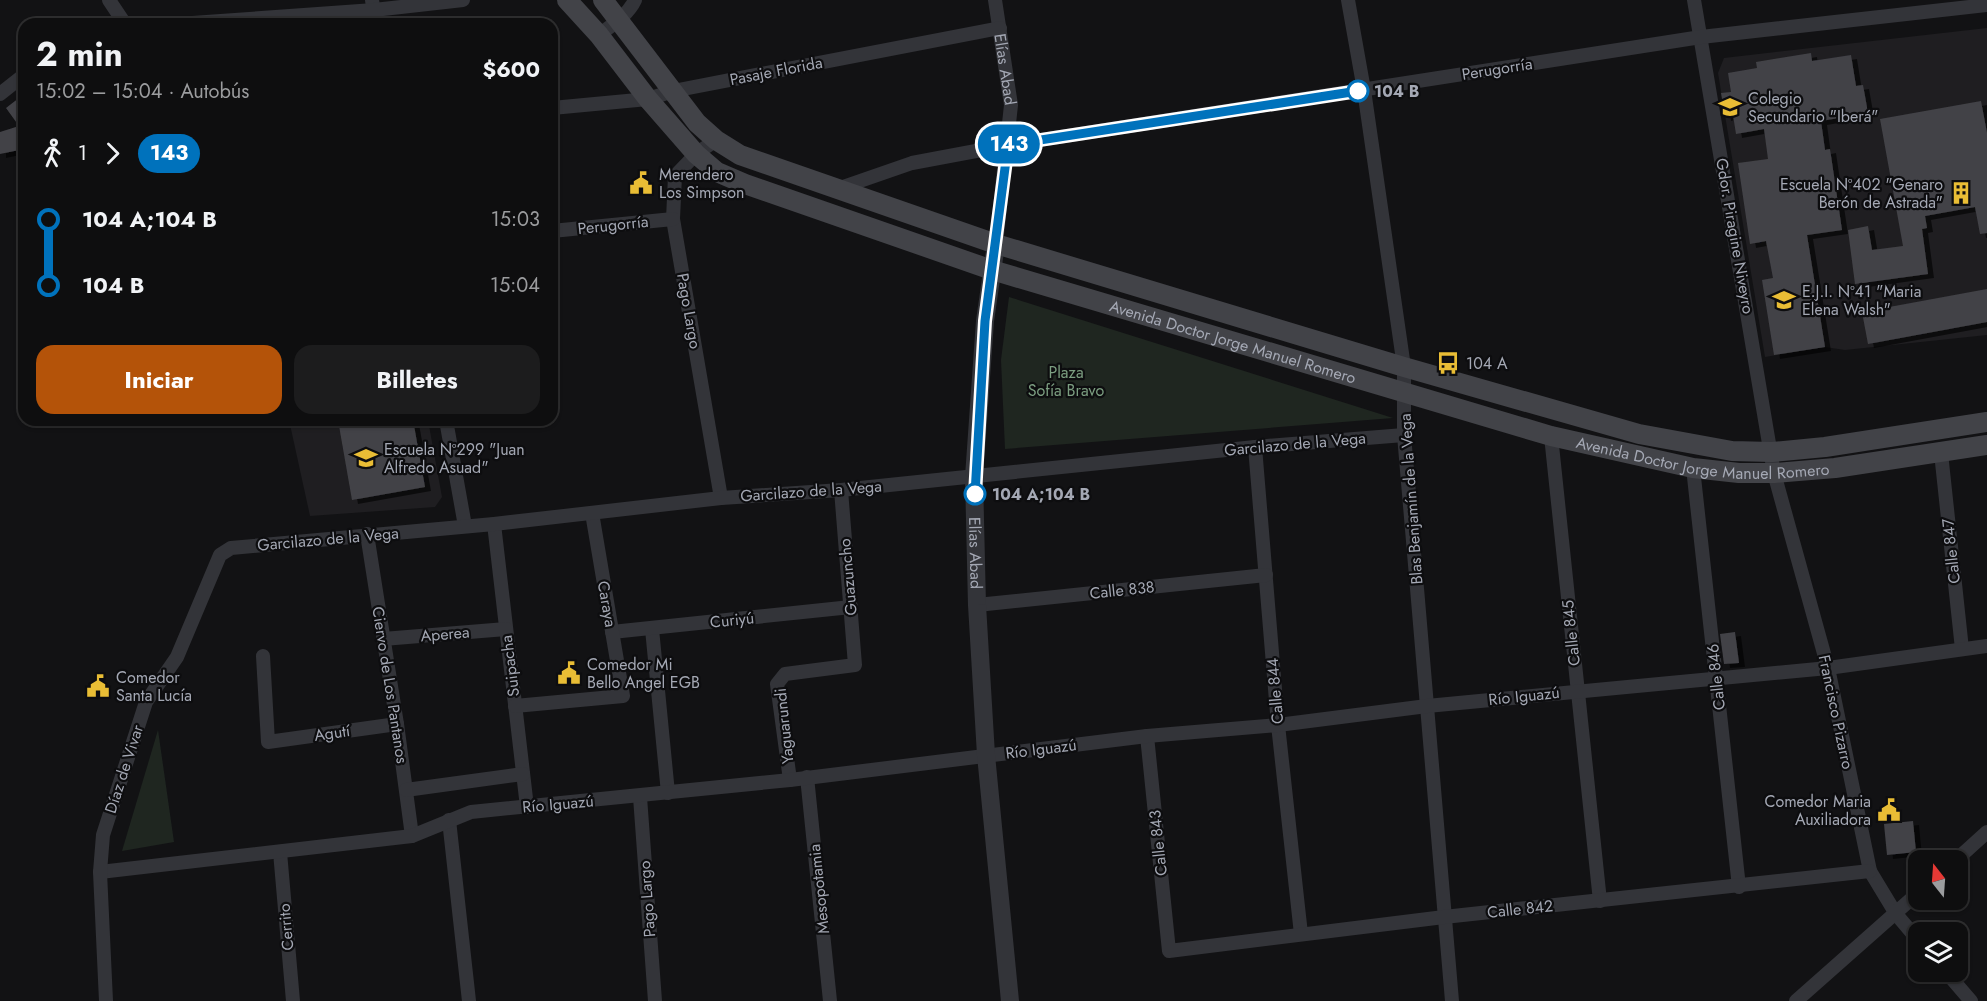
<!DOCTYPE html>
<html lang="es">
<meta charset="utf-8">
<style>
body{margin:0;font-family:Jost,sans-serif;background:#1c1c1d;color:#f1f3f6;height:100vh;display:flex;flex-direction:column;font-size:22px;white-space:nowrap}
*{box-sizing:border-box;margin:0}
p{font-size:20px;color:#9b9c9e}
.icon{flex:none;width:33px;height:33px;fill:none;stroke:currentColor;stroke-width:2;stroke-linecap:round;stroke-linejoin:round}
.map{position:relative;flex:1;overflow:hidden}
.sheet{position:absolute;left:18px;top:18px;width:540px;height:408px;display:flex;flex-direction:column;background:#0e0e0f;border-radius:18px;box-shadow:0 2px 4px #0004,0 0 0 2px #2e2e2f}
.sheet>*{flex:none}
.badge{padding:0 12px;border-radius:20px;font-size:21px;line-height:39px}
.needle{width:39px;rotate:343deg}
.fabs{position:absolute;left:1908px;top:850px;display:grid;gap:12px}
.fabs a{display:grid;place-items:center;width:60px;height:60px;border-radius:12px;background:#0e0e0f;box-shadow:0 2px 4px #0004,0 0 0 2px #2e2e2f;font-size:30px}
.map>.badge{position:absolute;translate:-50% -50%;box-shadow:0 0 0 3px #fff}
.legs{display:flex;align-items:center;gap:9px;height:66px;padding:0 18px;font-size:20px}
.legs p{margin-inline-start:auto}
.headline{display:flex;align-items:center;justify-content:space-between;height:102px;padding:0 18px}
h1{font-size:33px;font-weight:700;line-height:45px}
.action{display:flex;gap:12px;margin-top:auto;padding:12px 18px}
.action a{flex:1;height:69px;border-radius:18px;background:#b45309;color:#fff;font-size:24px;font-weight:700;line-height:69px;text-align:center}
.action a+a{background:#1c1c1d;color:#f1f3f6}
ul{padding:0 18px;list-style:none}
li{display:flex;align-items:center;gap:21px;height:66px;font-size:22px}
li i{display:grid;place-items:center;width:9px;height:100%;margin:0 8px;background:currentColor}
li i::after{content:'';width:15px;height:15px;margin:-8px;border:4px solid;border-radius:50%;background:#0e0e0f}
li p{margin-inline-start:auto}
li:first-child i{background:linear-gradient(#0000 50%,currentColor 0)}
li:last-child i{background:linear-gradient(currentColor 50%,#0000 0)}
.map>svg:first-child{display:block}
</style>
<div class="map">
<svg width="1987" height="1001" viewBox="0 0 1987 1001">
<defs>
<filter id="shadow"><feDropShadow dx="6" dy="4" stdDeviation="0" flood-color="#0009"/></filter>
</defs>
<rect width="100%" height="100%" fill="#121214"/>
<!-- built -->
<g fill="#1f1e21">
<path d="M 1987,28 L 1987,335 L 1845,350 L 1825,347 L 1765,357 L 1718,73 L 1724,58 Z"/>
<path d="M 289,420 L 428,420 L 442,497 L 435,507 L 310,516 Z"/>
</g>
<!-- green -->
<g fill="#1f2620">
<path d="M 1009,297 L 1393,418 L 1005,449 L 1001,360 Z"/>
<path d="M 158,730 L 174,842 L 122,851 Z"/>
</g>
<!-- building -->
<g fill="#424247" filter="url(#shadow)">
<path d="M 1811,53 L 1812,61 L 1851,55 L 1856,86 L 1863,85 L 1868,113 L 1821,121 L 1825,150 L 1830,149 L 1842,230 L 1807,235 L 1825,347 L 1774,355 L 1762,280 L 1773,278 L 1766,241 L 1750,244 L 1738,163 L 1768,159 L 1764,129 L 1736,134 L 1733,115 L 1725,117 L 1721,93 L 1731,92 L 1728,73 L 1757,68 L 1756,62 Z"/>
<path d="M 24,94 L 24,149 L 0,154 L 0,132 L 19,126 L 6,108 Z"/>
<path d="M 1981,101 L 1987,133 L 1987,233 L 1980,234 L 1975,207 L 1925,216 L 1927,228 L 1922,229 L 1928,274 L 1855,284 L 1848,230 L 1868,226 L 1872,250 L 1903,246 L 1880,119 Z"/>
<path d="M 1987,289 L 1987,322 L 1868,344 L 1862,312 Z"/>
<path d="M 338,420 L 413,420 L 425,487 L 352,500 Z"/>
<path d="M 1735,632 L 1739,663 L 1724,664 L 1720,634 Z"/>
<path d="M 1913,821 L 1916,852 L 1887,855 L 1884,824 Z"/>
</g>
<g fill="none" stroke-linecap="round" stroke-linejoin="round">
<!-- minor -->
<g stroke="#333439" stroke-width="14">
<path d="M 109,0 L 125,24"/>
<path d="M 372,0 L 376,24"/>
<path id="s1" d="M 995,0 L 1011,105 L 996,244"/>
<path d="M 1348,0 L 1364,90 L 1404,367 L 1404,435 L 1452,1001"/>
<path d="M 1694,0 L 1774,473 L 1828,668 L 1870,871 L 1896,914 L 1918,940"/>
<path d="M 178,24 L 374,10 L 463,0"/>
<path d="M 599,35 C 612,25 628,15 635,0"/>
<path d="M 0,94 L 24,75"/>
<path d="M 552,108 L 648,99 L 673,91 L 1000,28"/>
<path d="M 716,140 L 696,154 L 675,176 L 673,219 L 721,498"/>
<path d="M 837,189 L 912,163 L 1008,145 L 1701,37 L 1987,5"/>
<path d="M 552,231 L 673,219"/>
<path d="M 446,420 L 465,526"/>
<path d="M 1551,436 L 1600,901"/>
<path d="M 1255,447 L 1278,725 L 1301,934"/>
<path d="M 1941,453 L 1962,649"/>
<path d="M 1693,468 L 1739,887"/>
<path d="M 494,524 L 527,807"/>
<path d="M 367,534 L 397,724 L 412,836"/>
<path d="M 977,605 L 1266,575"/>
<path d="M 652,629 L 668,793"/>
<path d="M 612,632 L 851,607"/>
<path d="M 383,639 L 506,629"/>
<path d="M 263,656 L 268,742 L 397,724"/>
<path d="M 515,706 L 623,696 L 592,513"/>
<path d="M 1147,736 L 1169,951 L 1444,917 L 1870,871"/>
<path d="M 807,777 L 830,1001"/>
<path d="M 790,780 L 777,684 L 785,674 L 855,665 L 841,490"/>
<path d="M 406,790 L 523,774"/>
<path d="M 640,797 L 655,1001"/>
<path d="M 449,820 L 469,1001"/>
<path d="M 280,852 L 293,1001"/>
<path d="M 1955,861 L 1987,832"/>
<path d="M 100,872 L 412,836 L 471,812 L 790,780 L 1147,736 L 1278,725 L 1427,706 L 1828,668 L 1987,646"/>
<path d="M 1946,972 L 1971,1001"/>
<path d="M 106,1001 L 100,872 L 103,835 L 146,702 L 177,657 L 220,555 L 231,548 L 494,524 L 721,498 L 841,490 L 1255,447 L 1404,435"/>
<path d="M 1796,1001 L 1918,893"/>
</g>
<!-- tertiary -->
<path stroke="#333439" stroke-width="18" id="s2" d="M 996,244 L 985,321 L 974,477 L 977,605 L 986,755 L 1010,1001"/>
<!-- secondary -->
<g stroke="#424348" stroke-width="20">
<path id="s3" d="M 567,0 L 599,35 L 648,99 L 696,154 L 717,172 L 745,184 L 992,270 L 1551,436 L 1693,468 L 1739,473 L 1774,473 L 1835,468 L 1987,445"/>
<path d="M 603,0 L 697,123 L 716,140 L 740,155 L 996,244 L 1404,367 L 1639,434 L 1732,451 L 1772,452 L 1825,447 L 1987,422"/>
</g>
</g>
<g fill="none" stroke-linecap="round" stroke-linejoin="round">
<!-- line-1 casing -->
<g stroke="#fff" stroke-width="14">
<path id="line-1" d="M 975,494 L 985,321 L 1008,145 L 1358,91"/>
</g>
<!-- line-1 -->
<use href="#line-1" stroke="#0072bc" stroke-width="9"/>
</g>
<!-- icons -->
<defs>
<g id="school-bare" transform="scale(1.8)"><path d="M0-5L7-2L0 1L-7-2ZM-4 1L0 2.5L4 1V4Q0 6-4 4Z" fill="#e9bd35" stroke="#0d0d0f" stroke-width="2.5" paint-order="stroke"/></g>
<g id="civic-bare" transform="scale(1.8)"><path d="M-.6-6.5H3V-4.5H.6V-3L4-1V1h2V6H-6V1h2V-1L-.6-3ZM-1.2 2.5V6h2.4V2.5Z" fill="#e9bd35" stroke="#0d0d0f" stroke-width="2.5" paint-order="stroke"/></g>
<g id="building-bare" transform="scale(1.8)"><path d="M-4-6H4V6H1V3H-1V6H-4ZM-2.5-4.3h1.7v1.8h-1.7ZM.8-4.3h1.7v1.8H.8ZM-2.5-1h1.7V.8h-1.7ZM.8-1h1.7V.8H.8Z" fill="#e9bd35" stroke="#0d0d0f" stroke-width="2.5" paint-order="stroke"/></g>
<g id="bus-bare" transform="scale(1.8)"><path d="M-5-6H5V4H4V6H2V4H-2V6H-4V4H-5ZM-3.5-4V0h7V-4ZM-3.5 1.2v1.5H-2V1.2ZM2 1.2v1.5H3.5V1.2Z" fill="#e9bd35" stroke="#0d0d0f" stroke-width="2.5" paint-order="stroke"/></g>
</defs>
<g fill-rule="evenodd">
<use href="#school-bare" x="1730" y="107"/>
<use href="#civic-bare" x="641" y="183"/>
<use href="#building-bare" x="1961" y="193"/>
<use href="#school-bare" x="1784" y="300"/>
<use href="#bus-bare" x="1448" y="363"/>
<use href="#school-bare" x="366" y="458"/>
<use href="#civic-bare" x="569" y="673"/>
<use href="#civic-bare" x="98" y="686"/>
<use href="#civic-bare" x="1889" y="810"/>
</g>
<!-- markers -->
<g fill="#fff" stroke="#0072bc" stroke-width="3">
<circle cx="1358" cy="91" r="10"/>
<circle cx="975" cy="494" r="10"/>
</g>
<g text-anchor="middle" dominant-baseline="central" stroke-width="4.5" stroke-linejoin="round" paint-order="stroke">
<!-- street labels -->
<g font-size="16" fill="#a4a8b4" stroke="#0d0d0f">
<text transform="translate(1497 69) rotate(-9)">Perugorría</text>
<text stroke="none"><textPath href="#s1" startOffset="70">Elías Abad</textPath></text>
<text transform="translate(776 71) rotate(-11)">Pasaje Florida</text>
<text transform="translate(613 225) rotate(-6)">Perugorría</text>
<text transform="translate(1735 236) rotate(80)">Gdor. Piragine Niveyro</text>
<text transform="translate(689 311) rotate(80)">Pago Largo</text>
<text stroke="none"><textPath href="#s3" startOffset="772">Avenida Doctor Jorge Manuel Romero</textPath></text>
<text transform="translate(1295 444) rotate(-5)">Garcilazo de la Vega</text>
<text stroke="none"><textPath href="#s3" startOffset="1258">Avenida Doctor Jorge Manuel Romero</textPath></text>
<text transform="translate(811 491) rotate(-4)">Garcilazo de la Vega</text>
<text transform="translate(1411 499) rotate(-94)">Blas Benjamín de la Vega</text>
<text transform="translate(328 539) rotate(-5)">Garcilazo de la Vega</text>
<text transform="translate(1951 551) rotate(-96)">Calle 847</text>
<text stroke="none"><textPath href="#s2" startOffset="310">Elías Abad</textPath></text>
<text transform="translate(848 577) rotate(-95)">Guazuncho</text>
<text transform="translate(1122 590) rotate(-6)">Calle 838</text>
<text transform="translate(607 604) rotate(80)">Caraya</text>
<text transform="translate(732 620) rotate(-6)">Curiyú</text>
<text transform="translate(1571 633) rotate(-96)">Calle 845</text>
<text transform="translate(445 634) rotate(-5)">Aperea</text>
<text transform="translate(510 666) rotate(-97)">Suipacha</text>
<text transform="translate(1716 677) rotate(-96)">Calle 846</text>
<text transform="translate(390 685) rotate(81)">Ciervo de Los Pantanos</text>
<text transform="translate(1275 691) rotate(-95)">Calle 844</text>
<text transform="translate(1524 696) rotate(-6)">Río Iguazú</text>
<text transform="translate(1836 712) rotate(78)">Francisco Pizarro</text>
<text transform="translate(784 726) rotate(-96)">Yaguarundi</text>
<text transform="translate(332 733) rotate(-8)">Agutí</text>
<text transform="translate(1041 749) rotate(-7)">Río Iguazú</text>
<text transform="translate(124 769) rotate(-72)">Díaz de Vivar</text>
<text transform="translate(558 804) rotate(-5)">Río Iguazú</text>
<text transform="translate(1158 843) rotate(-96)">Calle 843</text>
<text transform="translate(819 889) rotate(-96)">Mesopotamia</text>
<text transform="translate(647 899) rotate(-94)">Pago Largo</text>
<text transform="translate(1520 909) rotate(-6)">Calle 842</text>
<text transform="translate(286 927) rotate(-95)">Cerrito</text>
</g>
<!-- stop labels -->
<g font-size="16" font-weight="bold" fill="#a4a8b4" stroke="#0d0d0f" text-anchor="start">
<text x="1374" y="91">104 B</text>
<text x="992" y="494">104 A;104 B</text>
</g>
<!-- poi labels -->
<g font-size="16" fill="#a4a8b4" stroke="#0d0d0f" text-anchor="start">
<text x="1748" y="98">Colegio<tspan x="1748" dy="18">Secundario "Iberá"</tspan></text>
<text x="659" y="174">Merendero<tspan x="659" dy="18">Los Simpson</tspan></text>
<text x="1943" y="184" text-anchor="end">Escuela Nº402 "Genaro<tspan x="1943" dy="18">Berón de Astrada"</tspan></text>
<text x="1802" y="291">E.J.I. Nº41 "Maria<tspan x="1802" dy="18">Elena Walsh"</tspan></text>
<text x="1466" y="363">104 A</text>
<text x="384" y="449">Escuela Nº299 "Juan<tspan x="384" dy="18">Alfredo Asuad"</tspan></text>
<text x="587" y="664">Comedor Mi<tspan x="587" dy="18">Bello Angel EGB</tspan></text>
<text x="116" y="677">Comedor<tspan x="116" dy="18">Santa Lucía</tspan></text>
<text x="1871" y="801" text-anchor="end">Comedor Maria<tspan x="1871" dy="18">Auxiliadora</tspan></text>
</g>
<!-- park labels -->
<g font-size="16" fill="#7c9e81" stroke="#0d0d0f">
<text x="1066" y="372">Plaza<tspan x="1066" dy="18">Sofía Bravo</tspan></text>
</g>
</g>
</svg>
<div class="fabs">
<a><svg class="needle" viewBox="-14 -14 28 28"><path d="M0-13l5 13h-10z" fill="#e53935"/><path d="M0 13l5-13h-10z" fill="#9b9c9e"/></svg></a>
<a><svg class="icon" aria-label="layers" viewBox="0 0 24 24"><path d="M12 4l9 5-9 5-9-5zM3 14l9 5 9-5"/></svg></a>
</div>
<b class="badge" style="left:1009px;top:144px;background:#0072bc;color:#fff">143</b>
<section class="sheet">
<div class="headline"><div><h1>2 min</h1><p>15:02 – 15:04 · Autobús</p></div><b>$600</b></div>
<div class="legs"><svg class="icon" aria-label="walk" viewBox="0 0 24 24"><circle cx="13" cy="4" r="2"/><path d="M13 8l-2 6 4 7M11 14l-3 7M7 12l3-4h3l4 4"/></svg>1<svg class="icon" aria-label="forward" viewBox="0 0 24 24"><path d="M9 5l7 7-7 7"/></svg><b class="badge" style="background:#0072bc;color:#fff">143</b></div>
<ul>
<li><i style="color:#0072bc"></i><b>104 A;104 B</b><p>15:03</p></li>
<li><i style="color:#0072bc"></i><b>104 B</b><p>15:04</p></li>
</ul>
<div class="action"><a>Iniciar</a><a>Billetes</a></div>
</section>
</div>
